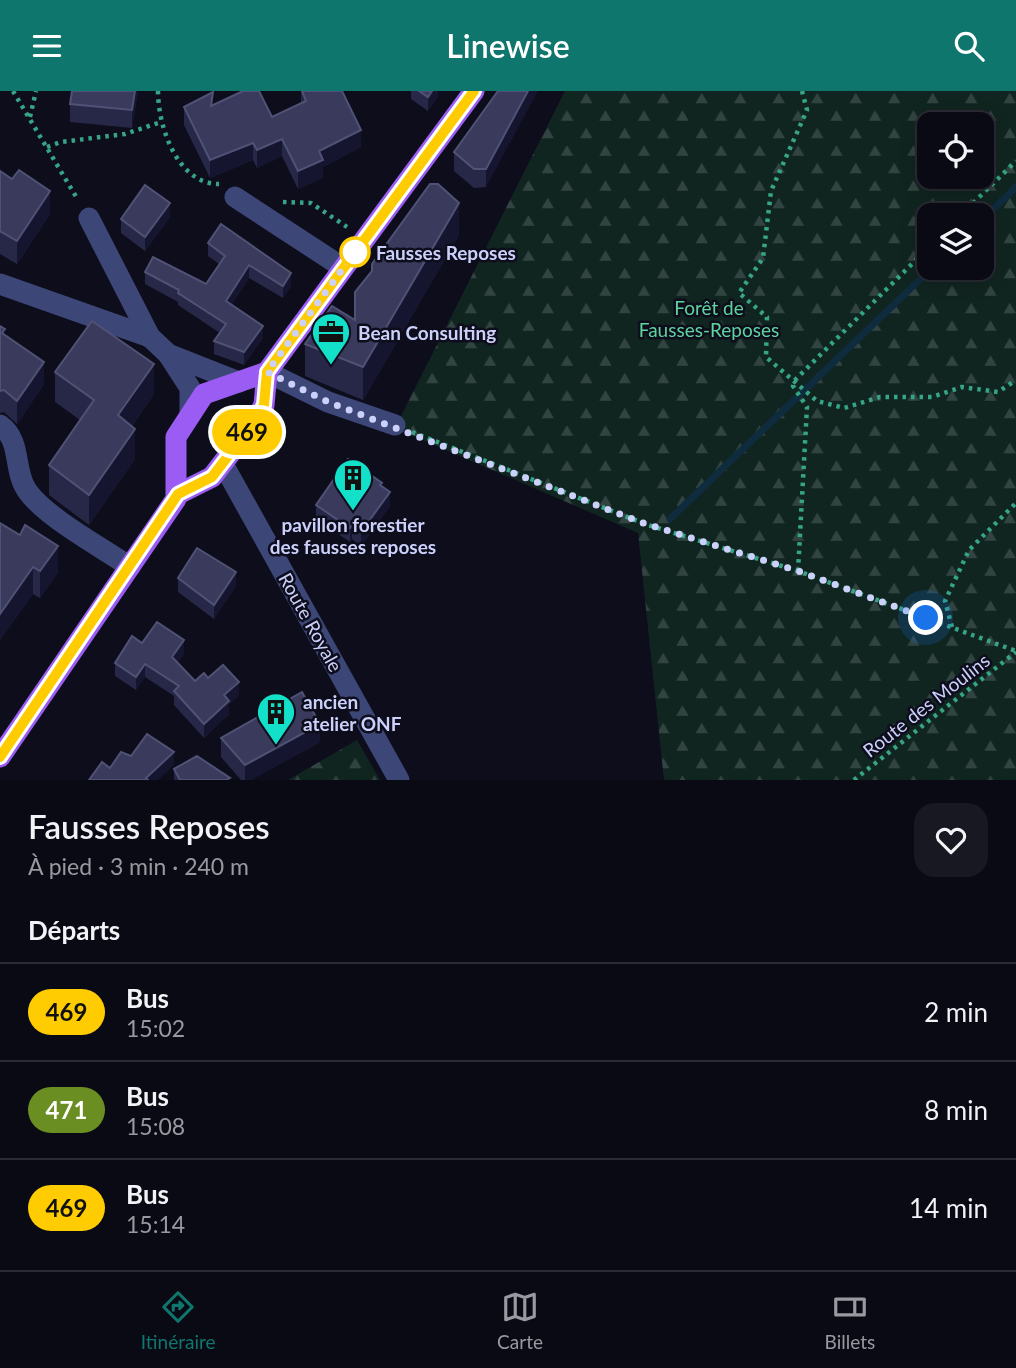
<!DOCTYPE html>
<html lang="fr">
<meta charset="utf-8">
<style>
body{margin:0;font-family:Lato,sans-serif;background:#181822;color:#f1f3f6;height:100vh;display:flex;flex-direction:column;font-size:26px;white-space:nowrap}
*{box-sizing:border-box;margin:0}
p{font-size:23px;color:#999aa0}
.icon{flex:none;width:38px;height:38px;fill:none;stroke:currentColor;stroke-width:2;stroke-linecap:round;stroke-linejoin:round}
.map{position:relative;height:689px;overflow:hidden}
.details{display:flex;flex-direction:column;background:#0a0a15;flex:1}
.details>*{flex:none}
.badge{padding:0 14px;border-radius:23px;font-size:24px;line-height:46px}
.fabs{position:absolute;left:917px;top:21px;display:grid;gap:14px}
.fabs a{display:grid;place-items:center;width:77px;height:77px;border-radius:14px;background:#0a0a15;box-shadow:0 4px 18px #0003,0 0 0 2px #2a2b34;font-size:35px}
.you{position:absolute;width:35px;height:35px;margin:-18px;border:5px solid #fff;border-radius:50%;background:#1a73e8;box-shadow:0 0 0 10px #1a73e833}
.map>.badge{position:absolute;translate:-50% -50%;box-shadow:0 0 0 4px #fff}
h2{padding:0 28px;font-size:26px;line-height:63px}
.round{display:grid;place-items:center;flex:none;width:74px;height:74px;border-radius:21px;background:#181822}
.summary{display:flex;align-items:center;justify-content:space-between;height:119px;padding:0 28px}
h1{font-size:33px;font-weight:600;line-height:52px}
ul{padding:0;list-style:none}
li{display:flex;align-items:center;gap:21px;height:98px;padding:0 28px;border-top:2px solid #2a2b34}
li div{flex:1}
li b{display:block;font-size:26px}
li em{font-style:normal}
li .badge{min-width:77px;font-weight:700;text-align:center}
header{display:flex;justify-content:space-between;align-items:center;height:91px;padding:0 28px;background:#0f766e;color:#fff;font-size:32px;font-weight:600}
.menu{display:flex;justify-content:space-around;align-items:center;height:98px;border-top:2px solid #2a2b34;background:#0a0a15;font-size:19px;color:#999aa0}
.menu a{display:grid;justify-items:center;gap:4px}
.menu .active{color:#0f766e}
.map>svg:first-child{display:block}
</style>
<header><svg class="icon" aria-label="menu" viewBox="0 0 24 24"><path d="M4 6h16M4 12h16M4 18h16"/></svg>Linewise<svg class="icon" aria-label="search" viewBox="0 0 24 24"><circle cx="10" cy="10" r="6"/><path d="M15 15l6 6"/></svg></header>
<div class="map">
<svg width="1016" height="689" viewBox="0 0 1016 689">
<defs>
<pattern id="forest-firs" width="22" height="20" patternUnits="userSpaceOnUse" patternTransform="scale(1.75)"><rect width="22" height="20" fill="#112520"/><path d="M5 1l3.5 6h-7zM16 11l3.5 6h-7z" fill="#324441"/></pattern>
</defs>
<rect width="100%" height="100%" fill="#0d0d1c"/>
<!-- forest -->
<g fill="url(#forest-firs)" fill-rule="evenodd">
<path d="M 565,0 L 1016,0 L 1016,689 L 664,689 L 638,442 L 395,337 ZM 929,33 L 982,33 L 982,86 L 929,86 ZM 929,124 L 982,124 L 982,177 L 929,177 Z"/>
<path d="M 357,649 L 380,689 L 288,689 Z"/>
</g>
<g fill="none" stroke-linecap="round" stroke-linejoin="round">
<!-- stream -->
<g stroke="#0f2b3e" stroke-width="7">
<path d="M 982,129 L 1016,96"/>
<path d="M 670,428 L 932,177"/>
</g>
<!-- path -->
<g stroke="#36a486" stroke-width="4.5" stroke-dasharray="3.5 5" stroke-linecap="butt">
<path d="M 13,0 L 78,109"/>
<path d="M 158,0 C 158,35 177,93 219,93"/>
<path d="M 802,0 L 807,19 L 771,100 L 763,167 L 739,202 L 767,226 L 766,266 L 817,310 L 844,317 L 880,306 L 932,306 L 962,296 L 998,301 L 1016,289"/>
<path d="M 30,26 L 36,0"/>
<path d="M 47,56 L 61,51 L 125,43 L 161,31"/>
<path d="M 283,111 L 311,112 L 347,136"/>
<path d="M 961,124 L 1016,70"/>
<path d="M 412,341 L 645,433 L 798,480 L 1016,560"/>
<path d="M 798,480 L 807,316 L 793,295 L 794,290 L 929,156"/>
<path d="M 952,536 L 945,510 L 969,459 L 1016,412"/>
<path d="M 854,689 L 1016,561"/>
</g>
<!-- minor -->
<g stroke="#3c4677" stroke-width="21">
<path d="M 235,106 L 342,176"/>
<path d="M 89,127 L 150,246 L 168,263 L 190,297 L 190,323"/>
<path d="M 0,193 L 150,246"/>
<path d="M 168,263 L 239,291"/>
<path d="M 267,281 L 328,311 L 395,334"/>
<path d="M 0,334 C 22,350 13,377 26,398 C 43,425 103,457 130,476"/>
<path d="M 223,373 L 399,689"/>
</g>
<!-- major -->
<g stroke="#9a5cf2" stroke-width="21">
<path d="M 178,403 L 212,386 L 255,330 L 264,314 L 267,281"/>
<path d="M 0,666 L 176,408 L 176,346 L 204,303 L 267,281 L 474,0"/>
</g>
</g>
<!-- wall -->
<g fill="#272848">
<path d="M 138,0 L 132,37 L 70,31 L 70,13 Z"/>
<path d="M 301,0 L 361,56 L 323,76 L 323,87 L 298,98 L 282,65 L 257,77 L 253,69 L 210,87 L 184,34 L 184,16 L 213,14 L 272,26 L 301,12 Z"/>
<path d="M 411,0 L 438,0 L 438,5 L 428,20 L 411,8 Z"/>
<path d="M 498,0 L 486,96 L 474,97 L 454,80 L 454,61 Z"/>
<path d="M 0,80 L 50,123 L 17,173 L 0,163 Z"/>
<path d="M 170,126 L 145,160 L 121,142 L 121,128 Z"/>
<path d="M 459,144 L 363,309 L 305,285 L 305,253 L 355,229 Z"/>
<path d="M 208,152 L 291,195 L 283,207 L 249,187 L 232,213 L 263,247 L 244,274 L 214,263 L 214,250 L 220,242 L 178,214 L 178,211 L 145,193 L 145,181 L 206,193 L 219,173 L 208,165 Z"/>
<path d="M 0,235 L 5,244 L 44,293 L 17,333 L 4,321 L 0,322 Z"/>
<path d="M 55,281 L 154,303 L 132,335 L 135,368 L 89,434 L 49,404 L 49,374 L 80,329 L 55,311 Z"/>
<path d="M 382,395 L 390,415 L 361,455 L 352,448 L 350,451 L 316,428 L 316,414 Z"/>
<path d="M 0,432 L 58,481 L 40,507 L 33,503 L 0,549 Z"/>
<path d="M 178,487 L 236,495 L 214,528 L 178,501 Z"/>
<path d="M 142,552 L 184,563 L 177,572 L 195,590 L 208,587 L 239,604 L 229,613 L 229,623 L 204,647 L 174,614 L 174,605 L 145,586 L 136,599 L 115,585 L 115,572 Z"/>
<path d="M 221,647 L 320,651 L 251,689 L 241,689 L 221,666 Z"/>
<path d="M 174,678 L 230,689 L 174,689 Z"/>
</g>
<!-- shaded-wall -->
<g fill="#15152f">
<path d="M 135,0 L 138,0 L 132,37 L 132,19 Z"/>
<path d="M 432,0 L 438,0 L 438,5 L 428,20 L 428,6 Z"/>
<path d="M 528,0 L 538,0 L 486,96 L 486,78 Z"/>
<path d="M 361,39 L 361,56 L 323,76 L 323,87 L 298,98 L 298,80 L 319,60 Z"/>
<path d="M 282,48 L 282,65 L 257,77 L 257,59 Z"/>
<path d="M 253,52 L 253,69 L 210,87 L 210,69 Z"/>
<path d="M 50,100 L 50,123 L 17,173 L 17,150 Z"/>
<path d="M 170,112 L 170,126 L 145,160 L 145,146 Z"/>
<path d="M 459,112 L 459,144 L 363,309 L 363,276 Z"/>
<path d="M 249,174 L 249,187 L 226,222 L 226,210 Z"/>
<path d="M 291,182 L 291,195 L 283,207 L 283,195 Z"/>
<path d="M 263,235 L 263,247 L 244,274 L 244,261 Z"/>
<path d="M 44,271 L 44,293 L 17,333 L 17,310 Z"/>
<path d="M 154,273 L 154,303 L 118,354 L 118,324 Z"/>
<path d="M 135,338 L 135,368 L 89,434 L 89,404 Z"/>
<path d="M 390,401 L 390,415 L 361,455 L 361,441 Z"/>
<path d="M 352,434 L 352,448 L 350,451 L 350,437 Z"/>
<path d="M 58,455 L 58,481 L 40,507 L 40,480 Z"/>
<path d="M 33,476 L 33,503 L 0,549 L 0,523 Z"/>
<path d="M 236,481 L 236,495 L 214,528 L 214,514 Z"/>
<path d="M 184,549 L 184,563 L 172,580 L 172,566 Z"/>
<path d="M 145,573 L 145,586 L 136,599 L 136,586 Z"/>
<path d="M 239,591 L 239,604 L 229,613 L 229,623 L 204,647 L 204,633 L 224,604 Z"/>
<path d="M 320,633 L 320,651 L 251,689 L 245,689 L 245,674 Z"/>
<path d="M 174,661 L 174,674 L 158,689 L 146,689 L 146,687 Z"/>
</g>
<!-- building -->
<g fill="#393a5c" stroke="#505275" stroke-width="2">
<path d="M 72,0 L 135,0 L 132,19 L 70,13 Z"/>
<path d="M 243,0 L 259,0 L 272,26 L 306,10 L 302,0 L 342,0 L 361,39 L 319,60 L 323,69 L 298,80 L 282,48 L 257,59 L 253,52 L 210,69 L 184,16 L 213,1 L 211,15 Z"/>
<path d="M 419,0 L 432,0 L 428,6 Z"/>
<path d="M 498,0 L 528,0 L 486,78 L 474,78 L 454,61 Z"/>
<path d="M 19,79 L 50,100 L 17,150 L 0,140 L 0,80 L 12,88 Z"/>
<path d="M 430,93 L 438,93 L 459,112 L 363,276 L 305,253 L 332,215 L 355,229 L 355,201 L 372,180 L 372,173 Z"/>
<path d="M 145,94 L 170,112 L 145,146 L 121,128 Z"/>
<path d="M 221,133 L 291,182 L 283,195 L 249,174 L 226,210 L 263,235 L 244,261 L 214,250 L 226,233 L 178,202 L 179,199 L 145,181 L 153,166 L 206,193 L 225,165 L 208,152 Z"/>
<path d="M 92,230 L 154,273 L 118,324 L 135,338 L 89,404 L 49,374 L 94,309 L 55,281 Z"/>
<path d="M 0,235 L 5,238 L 2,242 L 44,271 L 17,310 L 4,299 L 0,300 Z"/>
<path d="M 348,368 L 382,392 L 380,394 L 390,401 L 361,441 L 352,434 L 350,437 L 316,414 Z"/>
<path d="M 0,432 L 20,444 L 25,434 L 58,455 L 40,480 L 33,476 L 0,523 Z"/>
<path d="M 197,457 L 236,481 L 214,514 L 178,487 Z"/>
<path d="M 157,531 L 184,549 L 172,566 L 195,590 L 204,582 L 208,587 L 223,574 L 239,591 L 224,604 L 229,610 L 204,633 L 174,600 L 179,595 L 145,573 L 136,586 L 115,572 L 132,545 L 142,552 Z"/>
<path d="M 302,601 L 320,633 L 245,674 L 221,647 Z"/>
<path d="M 147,643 L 174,661 L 146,687 L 148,689 L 89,689 L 102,671 L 110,677 L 121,661 L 131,665 Z"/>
<path d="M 197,665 L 230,687 L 226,689 L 180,689 L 174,678 Z"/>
</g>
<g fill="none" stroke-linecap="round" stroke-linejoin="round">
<!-- line casing -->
<g stroke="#fff" stroke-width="16">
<path id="line" d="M 0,666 L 178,403 L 212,386 L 255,330 L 264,314 L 267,281 L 474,0"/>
</g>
<!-- line -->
<use href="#line" stroke="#fecc00" stroke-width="10"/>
<!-- walk -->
<path stroke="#ccd1fb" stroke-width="7" stroke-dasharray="0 12.6" d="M 355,161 L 267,281 L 328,311 L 646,433 L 798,480 L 926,527"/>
</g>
<!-- icons -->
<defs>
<g id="office-pin" transform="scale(2.0125)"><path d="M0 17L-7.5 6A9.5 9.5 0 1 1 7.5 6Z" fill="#12e0c9" stroke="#0d0d1c"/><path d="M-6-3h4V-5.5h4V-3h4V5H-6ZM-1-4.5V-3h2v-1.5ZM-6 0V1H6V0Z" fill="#111"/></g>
<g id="building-pin" transform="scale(2.0125)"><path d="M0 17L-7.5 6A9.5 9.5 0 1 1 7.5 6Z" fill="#12e0c9" stroke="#0d0d1c"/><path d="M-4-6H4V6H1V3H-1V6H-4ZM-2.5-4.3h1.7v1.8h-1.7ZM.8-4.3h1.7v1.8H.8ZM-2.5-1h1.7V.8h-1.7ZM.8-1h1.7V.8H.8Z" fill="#111"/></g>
</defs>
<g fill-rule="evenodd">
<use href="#office-pin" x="331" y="241"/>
<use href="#building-pin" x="353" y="387"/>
<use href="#building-pin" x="276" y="621"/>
</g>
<!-- markers -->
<circle fill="#fff" stroke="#fecc00" stroke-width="3.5" cx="355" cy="161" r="14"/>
<g text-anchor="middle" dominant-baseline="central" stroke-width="5" stroke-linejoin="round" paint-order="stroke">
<!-- stop labels -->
<g font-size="19" font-weight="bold" fill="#ccd1fb" stroke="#0d0d1c" text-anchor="start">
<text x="376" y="161">Fausses Reposes</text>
</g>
<!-- park labels -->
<g font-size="19" fill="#5fd49e" stroke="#0d0d1c">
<text x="709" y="216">Forêt de<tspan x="709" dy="22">Fausses-Reposes</tspan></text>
</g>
<!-- poi labels -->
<g font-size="19" font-weight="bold" fill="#ccd1fb" stroke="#0d0d1c" text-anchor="start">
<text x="358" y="241">Bean Consulting</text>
<text x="353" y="433" text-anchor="middle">pavillon forestier<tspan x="353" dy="22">des fausses reposes</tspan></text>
<text x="303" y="610">ancien<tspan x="303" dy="22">atelier ONF</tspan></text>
</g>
<!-- street labels -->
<g font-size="19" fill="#ccd1fb" stroke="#0d0d1c">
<text transform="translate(311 531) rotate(61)">Route Royale</text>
<text transform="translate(926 614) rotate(-38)">Route des Moulins</text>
</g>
</g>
</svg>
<div class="fabs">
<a><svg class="icon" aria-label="locate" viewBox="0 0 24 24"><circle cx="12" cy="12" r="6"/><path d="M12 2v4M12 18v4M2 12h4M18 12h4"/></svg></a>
<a><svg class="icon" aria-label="layers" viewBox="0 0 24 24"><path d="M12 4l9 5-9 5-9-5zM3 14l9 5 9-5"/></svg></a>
</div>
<div class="you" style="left:926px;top:527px"></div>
<b class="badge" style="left:247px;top:341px;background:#fecc00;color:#111">469</b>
</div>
<section class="details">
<div class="summary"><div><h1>Fausses Reposes</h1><p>À pied · 3 min · 240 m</p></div><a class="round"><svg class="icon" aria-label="heart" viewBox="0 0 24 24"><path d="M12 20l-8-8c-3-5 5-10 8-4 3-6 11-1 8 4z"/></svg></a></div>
<h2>Départs</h2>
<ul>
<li><span class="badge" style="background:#fecc00;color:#111">469</span><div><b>Bus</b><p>15:02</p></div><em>2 min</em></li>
<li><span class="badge" style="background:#6b8e23;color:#fff">471</span><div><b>Bus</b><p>15:08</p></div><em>8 min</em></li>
<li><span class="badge" style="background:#fecc00;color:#111">469</span><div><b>Bus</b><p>15:14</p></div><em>14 min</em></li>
</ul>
</section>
<nav class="menu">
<a class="active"><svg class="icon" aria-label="directions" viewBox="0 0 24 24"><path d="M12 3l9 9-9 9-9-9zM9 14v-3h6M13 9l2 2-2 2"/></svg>Itinéraire</a>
<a><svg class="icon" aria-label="map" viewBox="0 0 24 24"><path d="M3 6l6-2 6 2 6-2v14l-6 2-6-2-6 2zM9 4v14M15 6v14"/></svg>Carte</a>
<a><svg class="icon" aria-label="tickets" viewBox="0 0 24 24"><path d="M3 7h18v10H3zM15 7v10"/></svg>Billets</a>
</nav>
